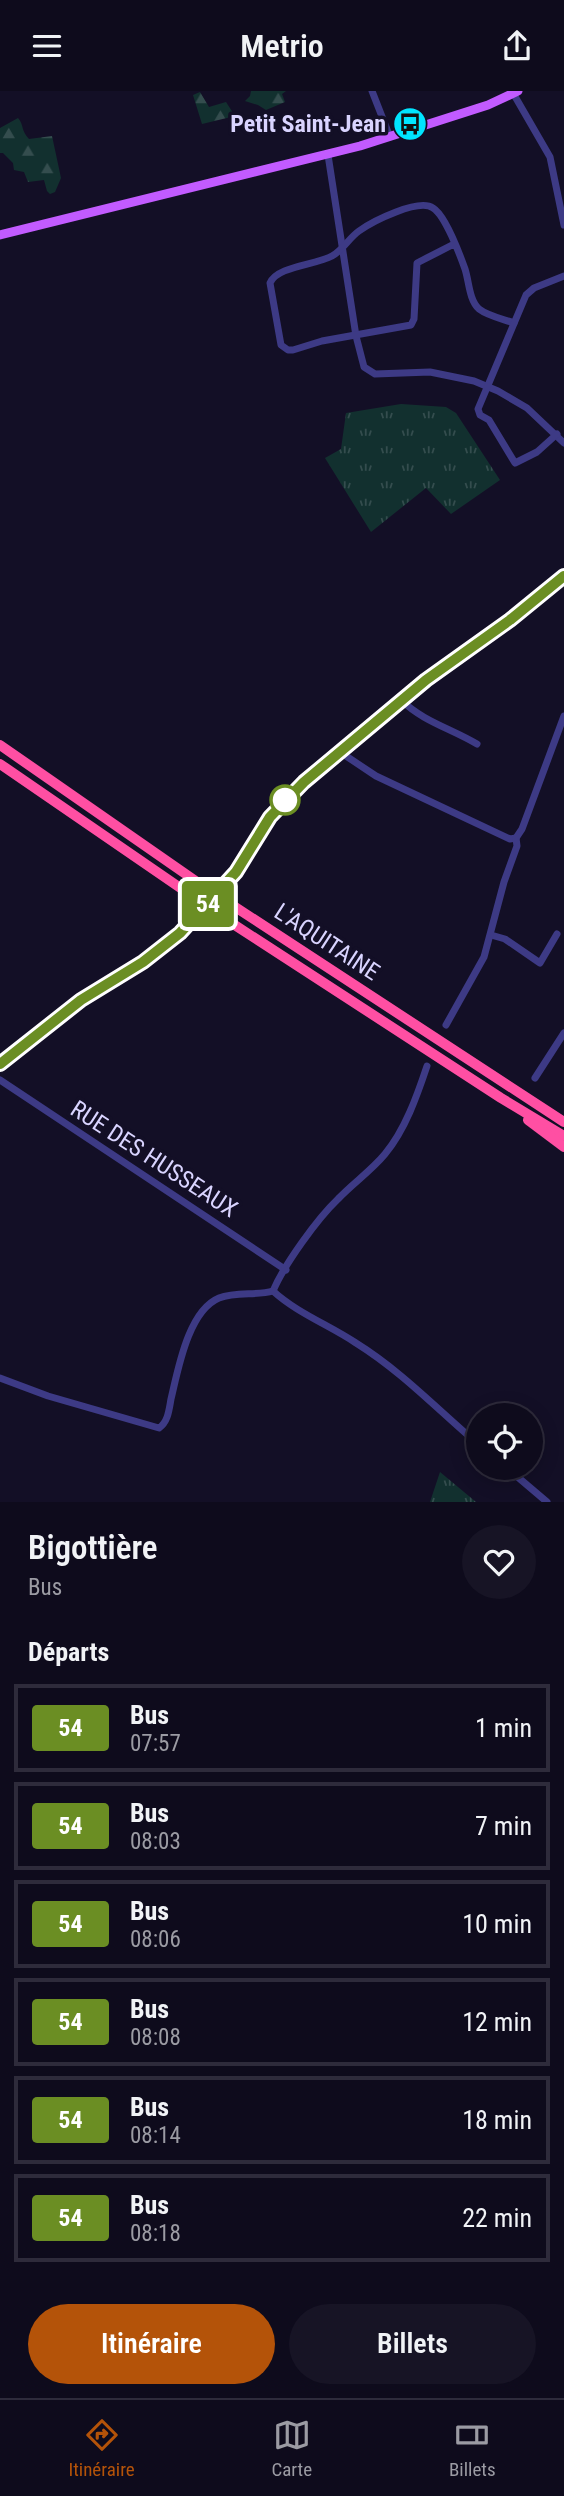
<!DOCTYPE html>
<html lang="fr">
<meta charset="utf-8">
<style>
body{margin:0;font-family:"Roboto Condensed",sans-serif;background:#171425;color:#f1f3f6;height:100vh;display:flex;flex-direction:column;font-size:26px;white-space:nowrap}
*{box-sizing:border-box;margin:0}
p{font-size:23px;color:#9b9ba3}
.icon{flex:none;width:38px;height:38px;fill:none;stroke:currentColor;stroke-width:2;stroke-linecap:round;stroke-linejoin:round}
.map{position:relative;height:1411px;overflow:hidden}
.sheet{display:flex;flex-direction:column;background:#0e0b1c;flex:1}
.sheet>*{flex:none}
.badge{padding:0 14px;border-radius:5px;font-size:24px;line-height:46px}
.controls{position:absolute;left:466px;top:1312px;display:grid;gap:14px}
.controls a{display:grid;place-items:center;width:77px;height:77px;border-radius:50%;background:#0e0b1c;box-shadow:0 4px 18px #0003,0 0 0 2px #2e2b3b;font-size:35px}
.map>.badge{position:absolute;translate:-50% -50%;box-shadow:0 0 0 4px #fff}
h2{padding:0 28px;font-size:26px;line-height:63px}
.round{display:grid;place-items:center;flex:none;width:74px;height:74px;border-radius:37px;background:#171425}
.summary{display:flex;align-items:center;justify-content:space-between;height:119px;padding:0 28px}
h1{font-size:33px;font-weight:600;line-height:52px}
.cta{display:flex;gap:14px;margin-top:auto;padding:14px 28px}
.cta a{flex:1;height:80px;border-radius:42px;background:#b45309;color:#fff;font-size:28px;font-weight:600;line-height:80px;text-align:center}
.cta a+a{background:#171425;color:#f1f3f6}
ul{padding:0;list-style:none}
li{display:flex;align-items:center;gap:21px;height:88px;margin:0 14px 10px;padding:0 14px;border:4px solid #2e2b3b;border-radius:0px}
li div{flex:1}
li b{display:block;font-size:26px}
li em{font-style:normal}
li .badge{min-width:77px;font-weight:700;text-align:center}
header{display:flex;justify-content:space-between;align-items:center;height:91px;padding:0 28px;background:#0e0b1c;font-size:32px;font-weight:600}
.tabs{display:flex;justify-content:space-around;align-items:center;height:98px;border-top:2px solid #2e2b3b;background:#0e0b1c;font-size:19px;color:#9b9ba3}
.tabs a{display:grid;justify-items:center;gap:4px}
.tabs .selected{color:#b45309}
.map>svg:first-child{display:block}
</style>
<header><svg class="icon" aria-label="menu" viewBox="0 0 24 24"><path d="M4 6h16M4 12h16M4 18h16"/></svg>Metrio<svg class="icon" aria-label="share" viewBox="0 0 24 24"><path d="M12 15V3M7 8l5-5 5 5M5 13v7h14v-7"/></svg></header>
<div class="map">
<svg width="564" height="1411" viewBox="0 0 564 1411">
<defs>
<pattern id="grass-tufts" width="24" height="20" patternUnits="userSpaceOnUse" patternTransform="scale(1.75)"><rect width="24" height="20" fill="#12302f"/><path d="M3 7l-1-3M5 7V3M7 7l1-3M15 17l-1-3M17 17v-4M19 17l1-3" fill="none" stroke="#344d4e"/></pattern>
<pattern id="forest-firs" width="22" height="20" patternUnits="userSpaceOnUse" patternTransform="scale(1.75)"><rect width="22" height="20" fill="#12302f"/><path d="M5 1l3.5 6h-7zM16 11l3.5 6h-7z" fill="#344d4e"/></pattern>
</defs>
<rect width="100%" height="100%" fill="#130f26"/>
<!-- grass -->
<g fill="url(#grass-tufts)">
<path d="M 401,313 L 446,316 L 456,322 L 500,389 L 451,423 L 426,397 L 371,441 L 325,367 L 341,358 L 346,322 Z"/>
<path d="M 440,1381 L 476,1411 L 430,1411 Z"/>
</g>
<!-- forest -->
<g fill="url(#forest-firs)">
<path d="M 251,0 L 286,0 L 282,3 L 285,11 L 266,19 L 258,14 L 245,10 L 250,5 Z"/>
<path d="M 200,1 L 209,16 L 226,11 L 235,25 L 202,33 L 193,4 Z"/>
<path d="M 18,27 C 24,34 21,40 29,48 L 52,45 L 61,87 L 55,101 L 50,103 L 47,100 L 44,89 L 28,91 L 24,81 L 14,79 L 13,72 L 3,62 L 0,62 L 0,37 Z"/>
</g>
<g fill="none" stroke-linecap="round" stroke-linejoin="round">
<!-- minor -->
<g stroke="#3d3a85" stroke-width="7">
<path d="M 372,0 L 390,46"/>
<path d="M 513,2 L 550,66 L 564,134"/>
<path d="M 328,64 L 356,245 L 364,276 L 375,283 L 430,281 L 474,290 L 498,300 L 527,317 L 564,352"/>
<path d="M 454,153 L 417,172 L 414,228 L 411,234 L 322,250 L 293,259 L 288,259 L 281,254 L 270,192 C 277,175 316,174 332,165 C 343,159 349,147 359,140 C 373,130 419,107 433,117 C 445,124 460,164 465,178 C 469,190 469,209 479,218 C 488,225 503,228 514,232"/>
<path d="M 557,343 L 537,361 L 515,372 L 489,329 L 480,324 L 478,318 L 526,204 L 534,197 L 564,185"/>
<path d="M 401,609 C 424,631 450,637 477,653"/>
<path d="M 340,661 L 376,685 L 510,748 L 516,747"/>
<path d="M 229,789 L 243,772 L 270,726 L 314,682 L 426,589 L 510,529 L 564,485"/>
<path d="M 491,844 L 505,848 L 540,872 L 557,843"/>
<path d="M 446,934 L 484,866 L 504,791 L 517,755 L 516,747 L 522,738 L 564,625"/>
<path d="M 0,972 L 81,909 L 158,860 L 191,831"/>
<path d="M 535,987 L 564,942"/>
<path d="M 0,989 L 286,1179"/>
<path d="M 273,1200 C 284,1174 317,1128 338,1108 C 353,1092 371,1080 385,1063 C 405,1039 417,1005 427,975"/>
<path d="M 273,1200 C 297,1222 329,1234 356,1252 C 401,1280 437,1318 478,1353"/>
<path d="M 0,1287 L 48,1305 L 159,1337 C 168,1331 169,1319 171,1308 C 178,1279 188,1220 219,1207 C 236,1200 256,1205 273,1200"/>
<path d="M 507,1377 L 547,1411"/>
</g>
<!-- major -->
<path stroke="#c25bff" stroke-width="9" d="M 0,144 L 360,55 L 488,14 L 518,0"/>
<!-- highway -->
<g stroke="#ff4fa3" stroke-width="10">
<path d="M 0,654 L 200,793 L 564,1031"/>
<path d="M 0,673 L 227,829 L 501,1007 L 564,1045"/>
<path d="M 528,1029 L 564,1056"/>
</g>
<!-- minor-bridge -->
<path stroke="#3d3a85" stroke-width="7" d="M 191,831 L 229,789"/>
</g>
<g fill="none" stroke-linecap="round" stroke-linejoin="round">
<!-- line casing -->
<g stroke="#fff" stroke-width="16">
<path id="line" d="M 0,973 L 81,909 L 143,871 L 180,842 L 236,781 L 270,726 L 304,691 L 426,589 L 510,529 L 564,485"/>
</g>
<!-- line -->
<use href="#line" stroke="#6b8e23" stroke-width="10"/>
</g>
<!-- icons -->
<defs>
<g id="bus-disc" transform="scale(1.75)"><circle r="9.5" fill="#00e5ff" stroke="#130f26"/><path d="M-5-6H5V4H4V6H2V4H-2V6H-4V4H-5ZM-3.5-4V0h7V-4ZM-3.5 1.2v1.5H-2V1.2ZM2 1.2v1.5H3.5V1.2Z" fill="#111"/></g>
</defs>
<g fill-rule="evenodd">
<use href="#bus-disc" x="410" y="33"/>
</g>
<!-- markers -->
<circle fill="#fff" stroke="#6b8e23" stroke-width="3.5" cx="285" cy="709" r="14"/>
<g text-anchor="middle" dominant-baseline="central" stroke-width="7" stroke-linejoin="round" paint-order="stroke">
<!-- poi labels -->
<g font-size="24" font-weight="bold" fill="#d9d4ff" stroke="#130f26" text-anchor="end">
<text x="386" y="33">Petit Saint-Jean</text>
</g>
<!-- street labels -->
<g font-size="24" fill="#d9d4ff" stroke="#130f26">
<text transform="translate(327 851) rotate(33)">L'AQUITAINE</text>
<text transform="translate(154 1068) rotate(33)">RUE DES HUSSEAUX</text>
</g>
</g>
</svg>
<div class="controls">
<a><svg class="icon" aria-label="locate" viewBox="0 0 24 24"><circle cx="12" cy="12" r="6"/><path d="M12 2v4M12 18v4M2 12h4M18 12h4"/></svg></a>
</div>
<b class="badge" style="left:208px;top:813px;background:#6b8e23;color:#fff">54</b>
</div>
<section class="sheet">
<div class="summary"><div><h1>Bigottière</h1><p>Bus</p></div><a class="round"><svg class="icon" aria-label="heart" viewBox="0 0 24 24"><path d="M12 20l-8-8c-3-5 5-10 8-4 3-6 11-1 8 4z"/></svg></a></div>
<h2>Départs</h2>
<ul>
<li><span class="badge" style="background:#6b8e23;color:#fff">54</span><div><b>Bus</b><p>07:57</p></div><em>1 min</em></li>
<li><span class="badge" style="background:#6b8e23;color:#fff">54</span><div><b>Bus</b><p>08:03</p></div><em>7 min</em></li>
<li><span class="badge" style="background:#6b8e23;color:#fff">54</span><div><b>Bus</b><p>08:06</p></div><em>10 min</em></li>
<li><span class="badge" style="background:#6b8e23;color:#fff">54</span><div><b>Bus</b><p>08:08</p></div><em>12 min</em></li>
<li><span class="badge" style="background:#6b8e23;color:#fff">54</span><div><b>Bus</b><p>08:14</p></div><em>18 min</em></li>
<li><span class="badge" style="background:#6b8e23;color:#fff">54</span><div><b>Bus</b><p>08:18</p></div><em>22 min</em></li>
</ul>
<div class="cta"><a>Itinéraire</a><a>Billets</a></div>
</section>
<nav class="tabs">
<a class="selected"><svg class="icon" aria-label="directions" viewBox="0 0 24 24"><path d="M12 3l9 9-9 9-9-9zM9 14v-3h6M13 9l2 2-2 2"/></svg>Itinéraire</a>
<a><svg class="icon" aria-label="map" viewBox="0 0 24 24"><path d="M3 6l6-2 6 2 6-2v14l-6 2-6-2-6 2zM9 4v14M15 6v14"/></svg>Carte</a>
<a><svg class="icon" aria-label="tickets" viewBox="0 0 24 24"><path d="M3 7h18v10H3zM15 7v10"/></svg>Billets</a>
</nav>
